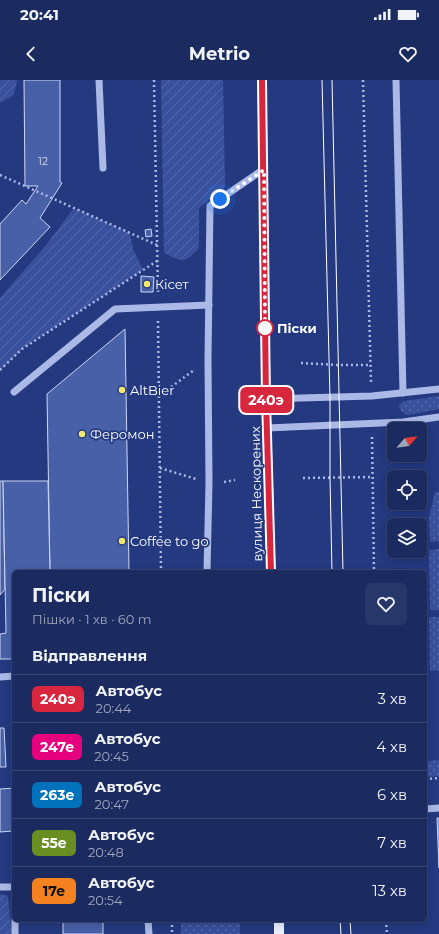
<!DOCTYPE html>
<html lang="uk">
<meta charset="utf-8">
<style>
body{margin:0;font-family:Montserrat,sans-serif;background:#283769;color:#f1f3f6;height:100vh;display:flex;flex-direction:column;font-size:15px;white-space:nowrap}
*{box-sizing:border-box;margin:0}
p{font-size:13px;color:#a0a7bd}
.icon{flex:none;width:22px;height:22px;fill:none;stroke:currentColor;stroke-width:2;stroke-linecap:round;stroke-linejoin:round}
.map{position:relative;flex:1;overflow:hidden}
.sheet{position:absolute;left:12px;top:490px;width:415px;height:352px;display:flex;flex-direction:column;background:#1b2b60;border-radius:6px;box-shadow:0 2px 10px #0003,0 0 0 1px #394775}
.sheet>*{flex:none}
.badge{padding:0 8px;border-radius:6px;font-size:14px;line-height:26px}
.needle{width:26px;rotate:62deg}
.buttons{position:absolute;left:387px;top:342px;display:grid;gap:8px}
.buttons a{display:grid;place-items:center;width:40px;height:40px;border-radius:6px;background:#1b2b60;box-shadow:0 2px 10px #0003,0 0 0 1px #394775;font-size:20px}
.you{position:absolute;width:20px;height:20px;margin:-10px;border:3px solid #fff;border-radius:50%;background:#1a73e8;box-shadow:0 0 0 6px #1a73e833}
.map>.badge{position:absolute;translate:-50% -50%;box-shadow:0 0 0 2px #fff}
h2{padding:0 20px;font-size:15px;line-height:36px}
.round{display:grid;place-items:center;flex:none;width:42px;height:42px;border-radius:6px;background:#283769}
.headline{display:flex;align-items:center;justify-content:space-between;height:68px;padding:0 20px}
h1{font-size:19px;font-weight:700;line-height:30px}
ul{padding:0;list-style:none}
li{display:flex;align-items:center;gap:12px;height:48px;padding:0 20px;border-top:1px solid #394775}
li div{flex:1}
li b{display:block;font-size:15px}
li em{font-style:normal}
li .badge{min-width:44px;font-weight:700;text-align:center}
.status{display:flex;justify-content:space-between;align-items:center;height:28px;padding:0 20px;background:#1b2b60;direction:ltr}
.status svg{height:11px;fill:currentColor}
header{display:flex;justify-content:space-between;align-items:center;height:52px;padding:0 20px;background:#1b2b60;font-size:18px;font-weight:700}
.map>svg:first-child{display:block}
</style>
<div class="status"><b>20:41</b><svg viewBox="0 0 49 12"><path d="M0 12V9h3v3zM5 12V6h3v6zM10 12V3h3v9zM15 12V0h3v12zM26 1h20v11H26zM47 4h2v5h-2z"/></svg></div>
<header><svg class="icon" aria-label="back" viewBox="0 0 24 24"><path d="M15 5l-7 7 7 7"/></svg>Metrio<svg class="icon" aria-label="heart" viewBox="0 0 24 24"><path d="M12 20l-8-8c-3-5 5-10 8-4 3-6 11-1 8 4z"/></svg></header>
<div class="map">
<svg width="439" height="854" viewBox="0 0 439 854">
<defs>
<pattern id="grass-dots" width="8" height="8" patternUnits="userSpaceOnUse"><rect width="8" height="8" fill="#39519d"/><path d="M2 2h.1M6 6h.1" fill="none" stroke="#576bac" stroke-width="1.8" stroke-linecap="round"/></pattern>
<pattern id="garden-furrows" width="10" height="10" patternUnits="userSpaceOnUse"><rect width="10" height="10" fill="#39519d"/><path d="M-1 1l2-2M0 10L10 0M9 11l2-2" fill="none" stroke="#576bac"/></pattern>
</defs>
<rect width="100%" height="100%" fill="#243980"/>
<!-- grass -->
<g fill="url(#grass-dots)">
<path d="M 439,316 L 439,329 L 408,335 L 402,332 L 399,327 L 400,324 L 404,321 Z"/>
<path d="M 435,412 L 439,412 L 439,461 L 430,462 L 429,437 Z"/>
<path d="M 439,469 L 439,530 L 430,530 L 429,470 Z"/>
<path d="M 429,537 L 439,537 L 439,590 L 430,591 Z"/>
<path d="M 439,680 L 439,696 L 425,697 L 425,681 Z"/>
<rect x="181" y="840" width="59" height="14"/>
</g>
<!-- garden -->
<g fill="url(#garden-furrows)">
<path d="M 0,0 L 17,0 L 14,15 L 0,23 Z"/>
<path d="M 161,0 L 223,0 L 225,106 L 220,111 L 199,128 L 199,168 C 184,184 183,182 164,173 Z"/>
<path d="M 74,128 L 130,153 L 133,169 L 143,190 L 22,269 L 0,290 L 0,218 L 47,164 Z"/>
<path d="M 0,814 L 8,816 L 12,854 L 0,854 Z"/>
</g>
<!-- building -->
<g fill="#4860a7" stroke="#ced8f5">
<path d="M 24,0 L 60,0 L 60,102 L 62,103 L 40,138 L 50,147 L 0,200 L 0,144 L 22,120 L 26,124 L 38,106 L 25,106 Z"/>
<path d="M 151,149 L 152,156 L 146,157 L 145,150 Z"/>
<path d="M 141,196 L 154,197 L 153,212 L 141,212 Z"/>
<path d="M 125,249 L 129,492 L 50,492 L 47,314 Z"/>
<path d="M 0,401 L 3,401 L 5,509 L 0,515 Z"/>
<path d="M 3,401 L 48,401 L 50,492 L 14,492 L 14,579 L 0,579 L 0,554 L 6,553 Z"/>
<path d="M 0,648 L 4,648 L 6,687 L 0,687 Z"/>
<path d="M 14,708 L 14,751 L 0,752 L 0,709 Z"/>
<path d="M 437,738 L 439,738 L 439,788 Z"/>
<rect x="63" y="840" width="40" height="14"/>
</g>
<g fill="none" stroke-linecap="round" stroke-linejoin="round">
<!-- path -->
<g stroke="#abb9e6" stroke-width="2.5" stroke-dasharray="2 3" stroke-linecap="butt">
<path d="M 154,0 L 158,214"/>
<path d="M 363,0 L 371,302"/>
<path d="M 0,95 L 157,165"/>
<path d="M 158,241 L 161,492"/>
<path d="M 301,283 L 338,285 L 371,285"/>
<path d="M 0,290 L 22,269 L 157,181"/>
<path d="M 159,316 L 194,290"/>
<path d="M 372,357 L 374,492"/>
<path d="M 160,388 L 196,399"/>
<path d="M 303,398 L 372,397"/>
<path d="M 224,402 L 235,400"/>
<path d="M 425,699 L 439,698"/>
<path d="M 172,840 L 172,854"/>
<path d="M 386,840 L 387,854"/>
</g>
<!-- minor -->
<g stroke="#abb9e6" stroke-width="7">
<path d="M 99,0 L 103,88"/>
<path d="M 396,0 L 403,313"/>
<path d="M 14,312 L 115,229 L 209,225"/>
<path d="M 266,319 L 372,316 L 439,309"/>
<path d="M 267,348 L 403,342 L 439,337"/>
<path d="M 207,492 L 209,403 L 208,280 L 210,126 L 264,89"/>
<path d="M 0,597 L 14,596"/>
<path d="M 425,729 L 439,728"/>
<path d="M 0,807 L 14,807"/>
<path d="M 148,840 L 149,854"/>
<path d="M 15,854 L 15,840"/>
</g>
<!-- major -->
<g stroke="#eceffd" stroke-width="10">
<path d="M 262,0 L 266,319 L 271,492"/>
<path d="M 279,840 L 279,854"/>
</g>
<!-- tram -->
<g stroke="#fff" stroke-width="1">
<path d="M 322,0 L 330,318 L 330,398 L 332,492"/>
<path d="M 332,0 L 343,492"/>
<path d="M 340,840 L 341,854"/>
<path d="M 350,840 L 351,854"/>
</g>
</g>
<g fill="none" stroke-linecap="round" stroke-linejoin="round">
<!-- line casing -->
<g stroke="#fff" stroke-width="9">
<path id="line" d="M 262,0 L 266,319 L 271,492"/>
</g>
<!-- line -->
<use href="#line" stroke="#d7263d" stroke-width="6"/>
<!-- walk -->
<path stroke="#fff" stroke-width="4" stroke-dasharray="0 7.2" d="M 220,119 L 264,90 L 265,248"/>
</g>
<!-- markers -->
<g fill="#f1e66e" stroke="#243980" stroke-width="1.5">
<circle cx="147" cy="204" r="4"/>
<circle cx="122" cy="310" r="4"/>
<circle cx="82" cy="354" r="4"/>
<circle cx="122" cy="461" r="4"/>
</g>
<circle fill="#fff" stroke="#d7263d" stroke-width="2" cx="265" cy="248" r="8"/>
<g text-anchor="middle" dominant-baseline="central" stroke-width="3.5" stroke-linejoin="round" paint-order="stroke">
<!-- number labels -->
<g font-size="11" fill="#d1d7e9">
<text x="43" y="81">12</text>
</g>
<!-- poi labels -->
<g font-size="13" fill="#fff" stroke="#243980" text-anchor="start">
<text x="155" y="204">Кісет</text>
<text x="130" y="310">AltBier</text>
<text x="90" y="354">Феромон</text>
<text x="130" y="461">Coffee to go</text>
</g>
<!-- stop labels -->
<g font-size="13" font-weight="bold" fill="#fff" stroke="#243980" text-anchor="start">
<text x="277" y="248">Піски</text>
</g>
<!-- street labels -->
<g font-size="13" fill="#fff" stroke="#243980">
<text transform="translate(256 414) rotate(-91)">вулиця Нескорених</text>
</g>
</g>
</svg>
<div class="buttons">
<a><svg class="needle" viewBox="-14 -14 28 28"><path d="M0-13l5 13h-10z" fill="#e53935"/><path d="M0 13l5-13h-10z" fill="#a0a7bd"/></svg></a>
<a><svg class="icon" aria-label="locate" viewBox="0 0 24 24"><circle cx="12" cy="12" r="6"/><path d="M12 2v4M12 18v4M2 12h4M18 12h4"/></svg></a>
<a><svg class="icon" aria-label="layers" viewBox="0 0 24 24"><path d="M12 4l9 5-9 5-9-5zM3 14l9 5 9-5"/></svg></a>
</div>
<div class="you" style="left:220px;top:119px"></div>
<b class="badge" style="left:266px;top:320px;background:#d7263d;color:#fff">240э</b>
<section class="sheet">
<div class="headline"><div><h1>Піски</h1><p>Пішки · 1 хв · 60 m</p></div><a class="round"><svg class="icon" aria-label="heart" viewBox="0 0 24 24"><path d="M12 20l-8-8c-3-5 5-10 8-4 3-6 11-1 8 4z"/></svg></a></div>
<h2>Відправлення</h2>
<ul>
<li><span class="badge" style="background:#d7263d;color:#fff">240э</span><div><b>Автобус</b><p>20:44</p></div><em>3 хв</em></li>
<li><span class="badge" style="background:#e6007e;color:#fff">247е</span><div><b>Автобус</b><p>20:45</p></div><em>4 хв</em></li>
<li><span class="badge" style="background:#0072bc;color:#fff">263е</span><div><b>Автобус</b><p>20:47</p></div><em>6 хв</em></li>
<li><span class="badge" style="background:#6b8e23;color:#fff">55е</span><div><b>Автобус</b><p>20:48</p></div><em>7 хв</em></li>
<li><span class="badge" style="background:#f58220;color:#111">17е</span><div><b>Автобус</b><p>20:54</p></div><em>13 хв</em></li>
</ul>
</section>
</div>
